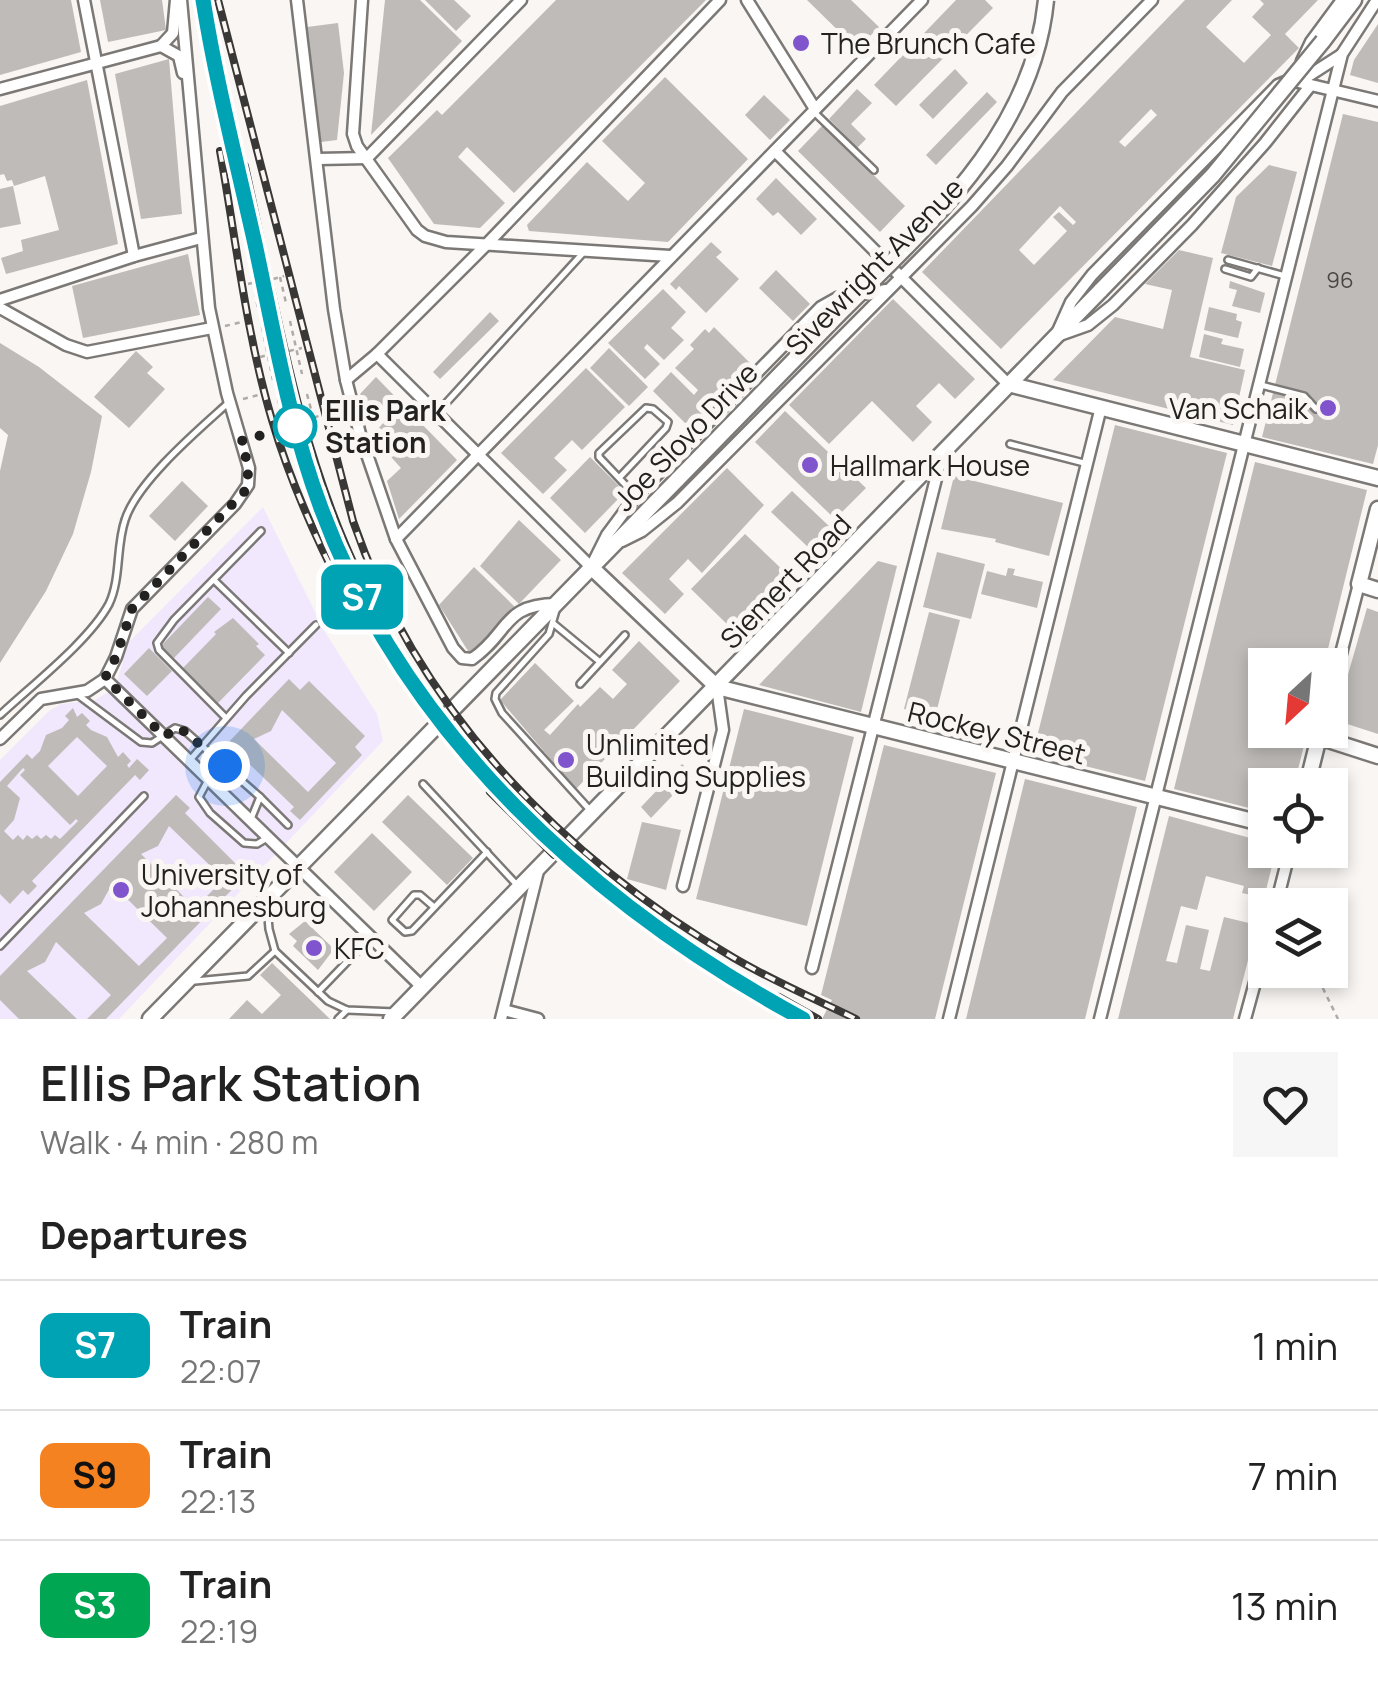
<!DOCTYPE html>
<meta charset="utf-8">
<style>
body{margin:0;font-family:Manrope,sans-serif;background:#f6f6f6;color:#222;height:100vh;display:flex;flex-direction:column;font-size:38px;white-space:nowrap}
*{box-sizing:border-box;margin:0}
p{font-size:32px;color:#767676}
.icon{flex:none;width:55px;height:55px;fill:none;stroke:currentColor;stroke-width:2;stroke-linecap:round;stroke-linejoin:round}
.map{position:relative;height:1019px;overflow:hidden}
.drawer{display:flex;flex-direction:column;background:#fff;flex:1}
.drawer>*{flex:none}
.badge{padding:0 20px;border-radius:15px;font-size:35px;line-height:65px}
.needle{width:65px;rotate:206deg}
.controls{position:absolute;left:1248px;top:648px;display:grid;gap:20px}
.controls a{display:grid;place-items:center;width:100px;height:100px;border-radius:0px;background:#fff;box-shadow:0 5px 15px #0003;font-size:50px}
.you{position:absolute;width:50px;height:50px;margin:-25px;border:8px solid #fff;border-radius:50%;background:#1a73e8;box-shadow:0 0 0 15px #1a73e833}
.map>.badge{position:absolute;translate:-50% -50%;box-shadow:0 0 0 5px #fff}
h2{padding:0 40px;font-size:38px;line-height:90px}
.round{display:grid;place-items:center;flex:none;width:105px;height:105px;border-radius:0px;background:#f6f6f6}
.headline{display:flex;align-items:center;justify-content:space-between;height:170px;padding:0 40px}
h1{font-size:48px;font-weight:600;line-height:75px}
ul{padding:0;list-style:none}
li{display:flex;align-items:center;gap:30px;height:130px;padding:0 40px;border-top:2px solid #e0e0e0}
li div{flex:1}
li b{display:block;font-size:38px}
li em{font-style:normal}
li .badge{min-width:110px;font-weight:700;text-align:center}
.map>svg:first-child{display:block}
</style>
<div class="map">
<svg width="1378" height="1019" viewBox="0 0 1378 1019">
<rect width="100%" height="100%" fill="#f9f6f3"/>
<!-- education -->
<path fill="#f1e8fe" d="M 263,507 L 325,632 L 377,714 L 383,741 L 119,1019 L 0,1019 L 0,760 L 49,711 L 61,704 L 95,700 L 108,692 L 117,682 L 128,643 Z"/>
<!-- building -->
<g fill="#bebbb8" fill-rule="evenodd">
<path d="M 0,0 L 71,0 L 81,52 L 0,75 Z"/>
<path d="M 100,0 L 162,0 L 166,30 L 108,42 Z"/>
<path d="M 385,0 L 420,0 L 462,41 L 371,135 Z"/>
<path d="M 425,0 L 454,0 L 471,16 L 456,31 Z"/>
<path d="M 556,0 L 706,0 L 514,193 L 467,147 L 458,157 L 505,203 L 480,228 L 434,224 L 388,158 L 437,110 L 442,115 Z"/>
<path d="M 807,0 L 851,0 L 879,27 L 857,49 Z"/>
<path d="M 956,0 L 985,0 L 993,8 L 896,106 L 874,85 Z"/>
<path d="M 1185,0 L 1232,0 L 1206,27 L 1244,63 L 1271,35 L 1252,17 L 1264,4 L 1260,0 L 1318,0 L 1285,34 L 1299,48 L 1001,349 L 922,272 ZM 1151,109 L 1157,115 L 1125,147 L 1119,142 ZM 1060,206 L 1076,222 L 1073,225 L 1059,212 L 1053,217 L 1067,231 L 1034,265 L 1019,250 Z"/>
<path d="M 338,23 L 344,73 L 337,140 L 321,142 L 307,27 Z"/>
<path d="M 1378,24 L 1378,83 L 1350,75 L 1354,60 Z"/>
<path d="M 169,59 L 182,214 L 141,219 L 115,74 Z"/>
<path d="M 955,69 L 968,83 L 933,119 L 919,105 Z"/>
<path d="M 665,77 L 748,159 L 668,242 L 529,231 L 527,225 L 587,162 L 628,201 L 645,183 L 602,141 Z"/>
<path d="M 87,80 L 118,244 L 6,274 L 1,258 L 23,251 L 21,240 L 59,230 L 45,176 L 14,186 L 12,180 L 7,181 L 4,174 L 0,175 L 0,106 Z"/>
<path d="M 857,89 L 872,103 L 851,124 L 866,139 L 857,148 L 829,119 Z"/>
<path d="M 987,92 L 997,102 L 936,165 L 926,155 Z"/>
<path d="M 764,95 L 790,120 L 770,140 L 745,115 Z"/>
<path d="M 1343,114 L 1378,122 L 1378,445 L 1373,464 L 1262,437 Z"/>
<path d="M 823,125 L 905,206 L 880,232 L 798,151 Z"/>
<path d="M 1269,165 L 1297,172 L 1272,266 L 1221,253 L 1236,197 Z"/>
<path d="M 776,178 L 817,219 L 801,235 L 778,212 L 773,216 L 756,199 Z"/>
<path d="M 13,186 L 21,224 L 0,228 L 0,189 Z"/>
<path d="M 711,242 L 722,252 L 716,257 L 739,279 L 706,313 L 679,286 L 676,290 L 670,284 Z"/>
<path d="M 1179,250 L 1213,258 L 1190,357 L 1245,370 L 1233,425 L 1053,380 L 1115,317 L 1163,329 L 1172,290 L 1145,284 Z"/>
<path d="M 188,254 L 200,315 L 83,338 L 72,286 Z"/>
<path d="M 776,270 L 810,304 L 793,321 L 759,288 Z"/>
<path d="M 1230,281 L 1265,293 L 1260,313 L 1232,306 L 1237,290 L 1229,288 Z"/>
<path d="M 663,289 L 686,312 L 671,328 L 684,340 L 664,360 L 647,344 L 644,348 L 660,364 L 645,379 L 608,343 Z"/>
<path d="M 893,299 L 975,379 L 955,399 L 939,383 L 916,406 L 932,422 L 913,442 L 872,401 L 829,444 L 789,405 Z"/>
<path d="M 1209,307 L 1237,314 L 1236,320 L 1242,322 L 1238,338 L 1204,330 Z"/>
<path d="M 490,312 L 499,321 L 440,379 L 433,372 Z"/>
<path d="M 714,327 L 750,363 L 690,428 L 653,391 L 671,372 L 694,395 L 698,390 L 675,368 L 694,349 L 690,345 L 705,329 L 709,333 Z"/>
<path d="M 1204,334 L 1223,339 L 1221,344 L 1244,349 L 1240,367 L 1199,357 Z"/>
<path d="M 0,343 L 39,367 L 102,416 L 91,472 L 73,534 L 46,591 L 0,663 L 0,471 L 8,435 L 0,428 Z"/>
<path d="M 609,348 L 648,387 L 629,406 L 590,368 Z"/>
<path d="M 136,351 L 153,367 L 147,373 L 165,389 L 129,428 L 94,397 Z"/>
<path d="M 586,368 L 625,407 L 582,450 L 572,440 L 554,458 L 567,470 L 543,494 L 501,453 Z"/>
<path d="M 376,377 L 457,460 L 399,519 L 387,481 L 401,468 L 372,436 L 384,422 L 360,394 Z"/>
<path d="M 785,411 L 866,488 L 835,519 L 755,442 Z"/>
<path d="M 1115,425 L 1227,453 L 1145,781 L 1033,753 Z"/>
<path d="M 590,457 L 625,492 L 585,533 L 550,498 Z"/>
<path d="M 1255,462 L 1367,490 L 1324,665 L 1265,665 L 1265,730 L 1308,730 L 1294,785 L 1265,785 L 1265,812 L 1174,789 Z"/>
<path d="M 727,468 L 764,505 L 702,573 L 688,559 L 669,579 L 684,594 L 665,614 L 622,573 Z"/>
<path d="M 954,476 L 1063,503 L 1049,556 L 995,542 L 996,539 L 941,529 Z"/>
<path d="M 182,481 L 208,506 L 175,541 L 149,516 Z"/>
<path d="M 792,491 L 830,527 L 809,548 L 771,512 Z"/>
<path d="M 519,520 L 561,560 L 519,604 L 480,566 Z"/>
<path d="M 745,534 L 787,574 L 732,629 L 691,589 Z"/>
<path d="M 937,552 L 985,564 L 971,619 L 923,607 Z"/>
<path d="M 878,561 L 897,566 L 861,712 L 759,685 Z"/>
<path d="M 474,567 L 515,607 L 470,654 L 439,605 Z"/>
<path d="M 1008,568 L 1015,569 L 1013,575 L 1043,582 L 1037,608 L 981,594 L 987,571 L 1006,576 Z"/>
<path d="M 208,597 L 221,609 L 174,658 L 161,646 Z"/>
<path d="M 1367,608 L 1378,612 L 1378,734 L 1335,720 Z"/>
<path d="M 929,612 L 960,620 L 935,717 L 904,709 Z"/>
<path d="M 233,618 L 259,644 L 256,646 L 265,655 L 218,703 L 183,668 L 216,634 L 214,632 Z"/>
<path d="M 639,641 L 680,681 L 576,789 L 500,700 L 535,663 L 574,701 L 544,730 L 550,735 L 578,704 L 580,707 L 600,687 L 613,699 L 627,684 L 612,670 Z"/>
<path d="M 149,648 L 172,671 L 147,696 L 124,674 Z"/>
<path d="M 289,679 L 300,690 L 309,681 L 365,736 L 355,747 L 362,755 L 300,820 L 290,811 L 294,807 L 240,755 L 237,759 L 224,747 ZM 282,710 L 336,763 L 308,792 L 254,739 L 271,731 Z"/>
<path d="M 73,708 L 77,717 L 82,713 L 90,721 L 86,725 L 91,730 L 107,737 L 118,757 L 123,752 L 131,761 L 127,765 L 129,768 L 137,759 L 149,770 L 140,780 L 135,775 L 32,881 L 37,886 L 28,895 L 23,890 L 10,904 L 0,894 L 0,782 L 27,754 L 32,759 L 40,751 L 46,735 L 62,728 L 69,720 L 65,716 ZM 77,737 L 107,766 L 78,796 L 48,766 ZM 23,768 L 25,770 L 20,775 L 70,825 L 76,819 L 78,821 L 60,839 L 55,835 L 51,839 L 46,835 L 41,839 L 37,835 L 32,839 L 27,835 L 23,840 L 18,835 L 13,840 L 4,831 L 14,820 L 20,798 L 7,786 Z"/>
<path d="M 744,709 L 854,737 L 807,926 L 696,899 Z"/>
<path d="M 884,745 L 996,773 L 935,1019 L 822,1019 L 832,1000 L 821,995 Z"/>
<path d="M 682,764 L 693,774 L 651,818 L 641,807 Z"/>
<path d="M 1025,779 L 1137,807 L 1085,1019 L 966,1019 Z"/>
<path d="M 176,795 L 190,808 L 185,813 L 237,865 L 240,862 L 250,871 L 106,1019 L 87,1019 L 111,995 L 56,942 L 45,962 L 27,971 L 77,1019 L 19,1019 L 0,1000 L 0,976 ZM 169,826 L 224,879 L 195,908 L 141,854 L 158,846 ZM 112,884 L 167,938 L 139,966 L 84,913 L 101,904 Z"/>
<path d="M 408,795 L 473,858 L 447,885 L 382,822 Z"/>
<path d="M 1169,816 L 1265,842 L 1265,850 L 1276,850 L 1264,898 L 1242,893 L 1244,886 L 1206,876 L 1197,910 L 1181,906 L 1166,961 L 1177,963 L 1186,925 L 1209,930 L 1200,969 L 1210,971 L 1224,917 L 1257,925 L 1233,1019 L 1118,1019 Z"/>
<path d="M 642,822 L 681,830 L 666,890 L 627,879 Z"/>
<path d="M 372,833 L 412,872 L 374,911 L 334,872 Z"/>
<path d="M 305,921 L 334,949 L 318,970 L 293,946 L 297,941 L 289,934 Z"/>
<path d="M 272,963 L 330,1019 L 229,1019 L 247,1000 L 262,1014 L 281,995 L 260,975 Z"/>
</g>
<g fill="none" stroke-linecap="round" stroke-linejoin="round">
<!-- lane casing -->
<g stroke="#7b7875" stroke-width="10">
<g id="lane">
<path d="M 815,113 L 874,170"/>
<path d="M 1228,260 L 1285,276"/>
<path d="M 1225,269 L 1251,277 L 1258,268"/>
<path d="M 1261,385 L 1304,396 L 1316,409"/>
<path d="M 437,413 L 583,253"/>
<path d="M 1010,444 L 1084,463"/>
<path d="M 619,478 L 666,428 L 668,422 L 653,409 L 646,408 L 599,453 L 599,457 L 636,496"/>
<path d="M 214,580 L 289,653"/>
<path d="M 557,607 L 549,634 L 496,693 L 495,699 L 502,713 L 589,809"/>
<path d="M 554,624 L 600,662"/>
<path d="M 580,684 L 625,635"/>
<path d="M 78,695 L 141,742 L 152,743 L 175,728 L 185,731 L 260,797 L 251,819"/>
<path d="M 0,715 C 32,685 89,641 109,604 C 121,579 116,546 125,520 C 137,482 197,431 227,404"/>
<path d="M 226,718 L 159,650 L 157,643 L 174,620 L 261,531"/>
<path d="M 190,760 L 246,696 L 316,625"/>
<path d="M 208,780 L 199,797 L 210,813 L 244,843 L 257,844 L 267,838"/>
<path d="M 423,784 L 517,885"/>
<path d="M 260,797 L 288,825"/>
<path d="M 267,905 L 269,929 L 275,951 L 328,1001 L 347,1010 L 395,1012"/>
<path d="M 434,907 L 420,895 L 414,895 L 392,920 L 405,932 L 412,931 L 487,852"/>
<path d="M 0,946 L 144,796"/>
<path d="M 195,981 L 248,976 L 275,951"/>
<path d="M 318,992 L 369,939"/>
<path d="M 338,1019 L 347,1010"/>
</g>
</g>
<!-- street casing -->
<g stroke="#7b7875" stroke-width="15">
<g id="street">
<path d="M 84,0 L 134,256"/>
<path d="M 297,0 L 334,309 L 346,380 L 360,434 L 396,539 L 453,648 L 462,658 L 472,659 C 510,633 502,604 557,604"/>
<path d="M 362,0 L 353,134 L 357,146 L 417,230 L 425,236 L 446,242 L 670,256"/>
<path d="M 747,0 L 815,109"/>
<path d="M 161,46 L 179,56 L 183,73"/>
<path d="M 161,46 L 173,33 L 176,0"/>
<path d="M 1302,61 L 1311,42 L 1342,0"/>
<path d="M 1299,82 L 1341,55"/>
<path d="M 0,89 L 161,46"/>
<path d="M 775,151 L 1008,384"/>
<path d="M 318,159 L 367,158 L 521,0"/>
<path d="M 0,300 L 134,256 L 201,238"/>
<path d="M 0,308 L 66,345 L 87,352 L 212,328"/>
<path d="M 1058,331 L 1071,302 L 1092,275 L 1278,85 L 1290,80 L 1378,101"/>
<path d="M 1057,336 L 1088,325 L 1113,305 L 1192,225 L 1265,143 L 1310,86"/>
<path d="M 377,354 L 591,567 L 607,535 L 636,496 L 821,307 L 837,298 L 886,290"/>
<path d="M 346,380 L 377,354 L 486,245 L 720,0"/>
<path d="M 396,539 L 922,0"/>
<path d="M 622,541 L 642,531 L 677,503 L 972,206 L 1007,166 L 1062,92 L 1152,0"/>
<path d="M 105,679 L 422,987"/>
<path d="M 1330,696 L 1359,584"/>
<path d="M 0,739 L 41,699 L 87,691 L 105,679 L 116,657 L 132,609 L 235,504 L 248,485 L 249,468 L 227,393 L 209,308 L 181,0"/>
<path d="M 683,886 L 723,730 L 717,687"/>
<path d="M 1276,905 L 1290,850"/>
<path d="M 812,968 L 942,455"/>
<path d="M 504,1010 L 538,1019"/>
<path d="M 501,1019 L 538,871"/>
<path d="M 949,1019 L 1101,407"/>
<path d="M 1100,1019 L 1342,54 L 1377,0"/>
<path d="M 1245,1019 L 1265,946"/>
</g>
</g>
<!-- secondary casing -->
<g stroke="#7b7875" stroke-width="19">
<g id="secondary">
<path d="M 1323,41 L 1354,0"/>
<path d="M 1008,384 L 1378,478"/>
<path d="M 1378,509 L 1359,584 L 1378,590"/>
<path d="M 591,567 L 717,687 L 1265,824"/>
<path d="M 1307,785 L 1319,737 L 1378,756"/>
<path d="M 150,1019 L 678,479"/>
<path d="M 391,1019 L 1101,290"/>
</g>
</g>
<!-- path -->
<g stroke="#aeaba9" stroke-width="2.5" stroke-dasharray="5 5" stroke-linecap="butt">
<path d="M 280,277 L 286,303"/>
<path d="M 273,279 L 284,276"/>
<path d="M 254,282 L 258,310"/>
<path d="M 248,284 L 260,281"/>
<path d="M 290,321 L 302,374"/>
<path d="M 225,326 L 242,322"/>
<path d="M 262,327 L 273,380"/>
<path d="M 289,351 L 302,348"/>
<path d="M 260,357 L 275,353"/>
<path d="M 307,394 L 313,417"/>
<path d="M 243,399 L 262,394"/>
<path d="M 278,399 L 283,420"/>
<path d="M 304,420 L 319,416"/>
<path d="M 275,422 L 290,419"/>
<path d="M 1314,970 L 1338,1019"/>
</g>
<!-- lane -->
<use href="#lane" stroke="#fff" stroke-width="5"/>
<!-- street -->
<use href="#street" stroke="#fff" stroke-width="10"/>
<!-- secondary -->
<use href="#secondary" stroke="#fff" stroke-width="14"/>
<!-- rail casing -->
<g stroke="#393836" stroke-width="8">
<g id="rail">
<path d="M 203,0 L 241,181"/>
<path d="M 218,0 L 353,521 C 418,711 563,858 734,958 C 773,981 815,999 856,1019"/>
<path d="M 220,151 C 236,240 246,333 272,420 C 290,481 316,539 345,595"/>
<path d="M 245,166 C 276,306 298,450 361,579"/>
<path d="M 348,570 L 422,697 L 507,799"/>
<path d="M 490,792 L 554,855"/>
<path d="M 550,841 C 623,905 703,966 790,1012"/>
<path d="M 779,997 L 818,1019"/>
</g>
</g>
<!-- rail -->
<use href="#rail" stroke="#f9f6f3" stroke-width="4" stroke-dasharray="11" stroke-linecap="butt"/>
<!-- secondary-bridge casing -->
<g stroke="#7b7875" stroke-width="19" stroke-linecap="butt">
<g id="secondary-bridge">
<path d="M 1101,290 L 1213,175 L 1323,41"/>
<path d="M 678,479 C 731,425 784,370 837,316 C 927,226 1033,135 1046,0"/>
</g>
</g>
<!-- secondary-bridge -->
<use href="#secondary-bridge" stroke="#fff" stroke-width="14"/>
</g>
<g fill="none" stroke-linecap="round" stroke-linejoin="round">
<!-- line casing -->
<g stroke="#fff" stroke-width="22">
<path id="line" d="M 203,0 C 216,82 237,163 255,244 C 274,332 289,423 321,508 C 405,735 594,906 803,1019"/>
</g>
<!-- line -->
<use href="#line" stroke="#00a3b4" stroke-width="15"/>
<!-- walk -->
<path stroke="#232221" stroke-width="10" stroke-dasharray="0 18" d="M 225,766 L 180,728 L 164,736 L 105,678 L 116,657 L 132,609 L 245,491 L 249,468 L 241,441 L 295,426"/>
</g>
<!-- markers -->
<g fill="#7f54cd" stroke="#f9f6f3" stroke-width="4">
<circle cx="801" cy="43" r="10"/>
<circle cx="1328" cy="408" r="10"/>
<circle cx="810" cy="465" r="10"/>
<circle cx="566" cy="760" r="10"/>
<circle cx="121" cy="890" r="10"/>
<circle cx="314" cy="948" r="10"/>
</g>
<circle fill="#fff" stroke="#00a3b4" stroke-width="5" cx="295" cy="426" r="20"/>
<g text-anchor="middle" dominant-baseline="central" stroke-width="10" stroke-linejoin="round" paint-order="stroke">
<!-- number labels -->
<g font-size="22" fill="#4a4847">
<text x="1340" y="280">96</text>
</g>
<!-- poi labels -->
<g font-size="28" fill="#232221" stroke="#f9f6f3" text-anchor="start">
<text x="821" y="43">The Brunch Cafe</text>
<text x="1308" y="408" text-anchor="end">Van Schaik</text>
<text x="830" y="465">Hallmark House</text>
<text x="586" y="744">Unlimited<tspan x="586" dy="32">Building Supplies</tspan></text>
<text x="141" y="874">University of<tspan x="141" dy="32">Johannesburg</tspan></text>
<text x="334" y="948">KFC</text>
</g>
<!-- street labels -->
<g font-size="28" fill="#232221" stroke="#f9f6f3">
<text transform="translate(874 266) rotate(-45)">Sivewright Avenue</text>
<text transform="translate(685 436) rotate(-46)">Joe Slovo Drive</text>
<text transform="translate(785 581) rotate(-46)">Siemert Road</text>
<text transform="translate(997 732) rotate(14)">Rockey Street</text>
</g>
<!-- stop labels -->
<g font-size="28" font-weight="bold" fill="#232221" stroke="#f9f6f3" text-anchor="start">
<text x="325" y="410">Ellis Park<tspan x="325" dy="32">Station</tspan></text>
</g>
</g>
</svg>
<div class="controls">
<a><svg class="needle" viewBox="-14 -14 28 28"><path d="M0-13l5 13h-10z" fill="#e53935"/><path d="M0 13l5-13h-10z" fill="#767676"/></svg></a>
<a><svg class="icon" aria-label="locate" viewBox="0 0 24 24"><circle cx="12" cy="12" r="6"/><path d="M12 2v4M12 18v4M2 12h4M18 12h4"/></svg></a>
<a><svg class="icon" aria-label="layers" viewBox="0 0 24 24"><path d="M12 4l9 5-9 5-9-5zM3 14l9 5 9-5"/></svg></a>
</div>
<div class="you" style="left:225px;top:766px"></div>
<b class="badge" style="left:362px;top:597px;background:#00a3b4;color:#fff">S7</b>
</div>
<section class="drawer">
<div class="headline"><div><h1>Ellis Park Station</h1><p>Walk · 4 min · 280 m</p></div><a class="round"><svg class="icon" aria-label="heart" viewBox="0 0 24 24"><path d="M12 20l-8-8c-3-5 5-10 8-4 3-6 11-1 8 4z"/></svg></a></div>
<h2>Departures</h2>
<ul>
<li><span class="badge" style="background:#00a3b4;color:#fff">S7</span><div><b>Train</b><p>22:07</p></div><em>1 min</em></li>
<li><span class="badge" style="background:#f58220;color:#111">S9</span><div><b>Train</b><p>22:13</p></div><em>7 min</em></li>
<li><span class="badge" style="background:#00a651;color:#fff">S3</span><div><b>Train</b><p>22:19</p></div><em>13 min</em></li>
</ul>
</section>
